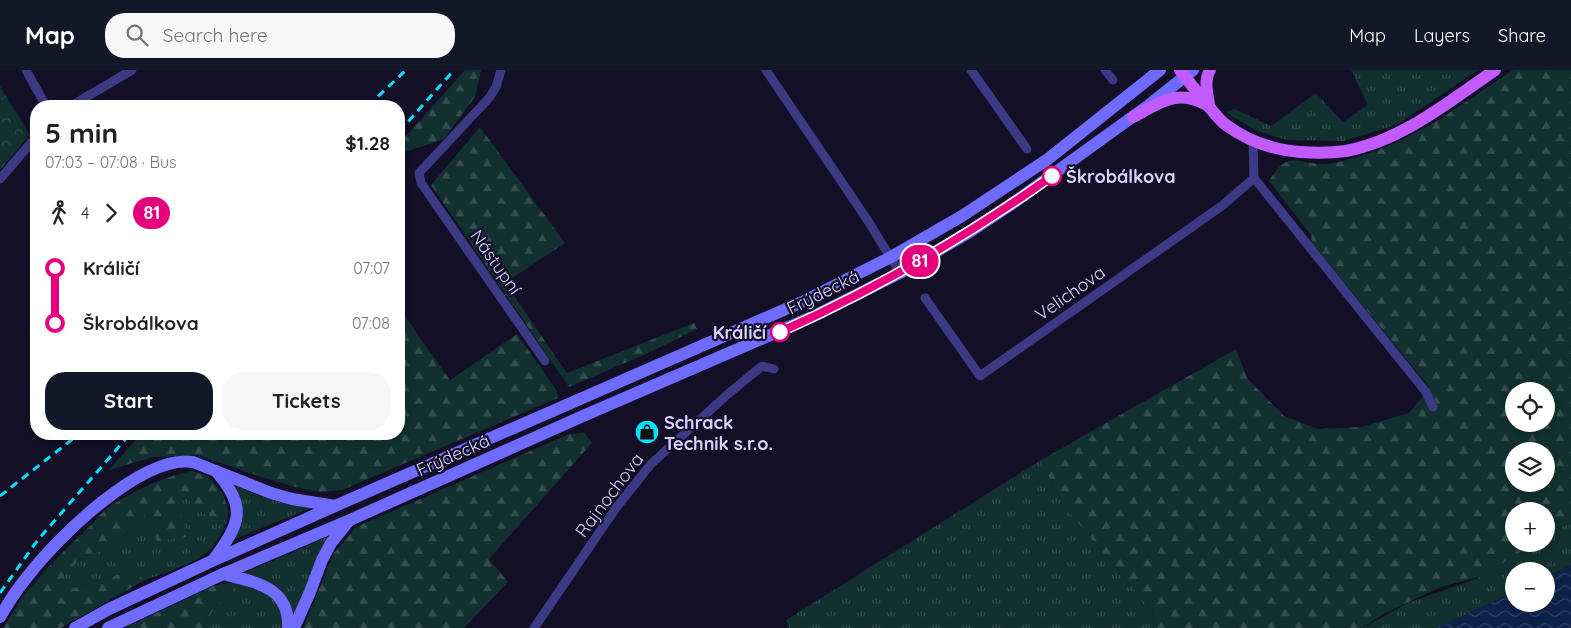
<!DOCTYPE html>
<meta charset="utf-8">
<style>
body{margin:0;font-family:Quicksand,sans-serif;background:#f6f6f6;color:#222;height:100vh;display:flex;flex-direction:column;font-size:19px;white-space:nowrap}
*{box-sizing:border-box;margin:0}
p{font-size:16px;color:#767676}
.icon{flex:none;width:28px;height:28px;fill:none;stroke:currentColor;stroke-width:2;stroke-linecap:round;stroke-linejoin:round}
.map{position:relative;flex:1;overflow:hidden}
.sheet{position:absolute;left:30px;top:30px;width:375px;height:340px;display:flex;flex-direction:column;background:#fff;border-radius:20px;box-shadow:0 2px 8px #0003}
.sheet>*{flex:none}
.badge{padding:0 10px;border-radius:16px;font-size:18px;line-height:32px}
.fabs{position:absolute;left:1505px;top:312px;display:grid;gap:10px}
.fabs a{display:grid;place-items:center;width:50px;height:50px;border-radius:50%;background:#fff;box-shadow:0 2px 8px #0003;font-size:25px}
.map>.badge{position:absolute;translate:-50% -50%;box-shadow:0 0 0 2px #fff}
.legs{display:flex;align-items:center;gap:8px;height:55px;padding:0 15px;font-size:16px}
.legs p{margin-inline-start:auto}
.overview{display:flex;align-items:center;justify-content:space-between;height:85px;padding:0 15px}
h1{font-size:28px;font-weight:800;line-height:38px}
.action{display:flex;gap:10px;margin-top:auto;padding:10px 15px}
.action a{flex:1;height:58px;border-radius:20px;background:#111827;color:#fff;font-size:20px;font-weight:800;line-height:58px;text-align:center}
.action a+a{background:#f6f6f6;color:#222}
ul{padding:0 15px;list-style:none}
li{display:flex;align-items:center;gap:18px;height:55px;font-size:19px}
li i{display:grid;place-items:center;width:8px;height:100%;margin:0 6px;background:currentColor}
li i::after{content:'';width:12px;height:12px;margin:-6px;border:4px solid;border-radius:50%;background:#fff}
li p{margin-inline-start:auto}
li:first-child i{background:linear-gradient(#0000 50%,currentColor 0)}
li:last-child i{background:linear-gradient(currentColor 50%,#0000 0)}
header{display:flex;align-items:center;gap:30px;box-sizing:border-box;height:70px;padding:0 25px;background:#111827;color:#fff}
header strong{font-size:24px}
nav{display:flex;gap:28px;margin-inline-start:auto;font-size:18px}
.search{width:350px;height:45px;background:#f6f6f6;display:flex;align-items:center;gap:12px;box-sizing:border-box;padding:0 18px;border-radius:20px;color:#767676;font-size:19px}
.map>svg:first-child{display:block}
</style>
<header>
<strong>Map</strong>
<div class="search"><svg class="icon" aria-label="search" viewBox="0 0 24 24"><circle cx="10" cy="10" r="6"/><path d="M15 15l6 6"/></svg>Search here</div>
<nav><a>Map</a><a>Layers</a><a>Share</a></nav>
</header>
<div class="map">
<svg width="1571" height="558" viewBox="0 0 1571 558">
<defs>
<pattern id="grass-tufts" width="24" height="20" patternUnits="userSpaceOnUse" patternTransform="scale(1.25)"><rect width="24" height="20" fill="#12302f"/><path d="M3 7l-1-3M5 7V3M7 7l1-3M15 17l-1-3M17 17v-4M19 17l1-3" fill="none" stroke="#344d4e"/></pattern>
<pattern id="forest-firs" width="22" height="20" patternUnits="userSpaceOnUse" patternTransform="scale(1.25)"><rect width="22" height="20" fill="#12302f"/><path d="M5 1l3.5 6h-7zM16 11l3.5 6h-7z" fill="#344d4e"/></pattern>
<pattern id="park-crowns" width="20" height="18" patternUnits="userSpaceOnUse" patternTransform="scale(1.25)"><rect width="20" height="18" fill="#12302f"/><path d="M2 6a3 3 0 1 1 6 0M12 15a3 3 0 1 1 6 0" fill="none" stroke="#344d4e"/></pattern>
<pattern id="water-waves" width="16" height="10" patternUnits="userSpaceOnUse" patternTransform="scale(1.25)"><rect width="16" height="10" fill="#0c2248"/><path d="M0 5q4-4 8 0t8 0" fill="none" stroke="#2f4163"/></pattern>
</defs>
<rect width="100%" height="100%" fill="#130f26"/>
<!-- grass -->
<g fill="url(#grass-tufts)">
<path d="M 1351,0 L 1478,0 L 1398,54 L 1344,71 L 1287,70 L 1257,61 L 1225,42 L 1235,39 L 1271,56 L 1316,23 L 1343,52 L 1368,35 Z"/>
<path d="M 1041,390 L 1064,436 L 1152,541 L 1154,558 L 789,558 L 786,550 Z"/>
<path d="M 231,412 L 252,423 L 278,432 L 313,437 L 235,469 C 244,443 246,436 231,412 Z"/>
<path d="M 176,417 L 201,441 L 226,454 C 221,464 215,477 205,484 C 190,495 161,504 143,511 L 138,499 L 74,518 L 60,510 L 83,486 L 108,479 L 133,458 L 145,444 L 185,467 Z"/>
<path d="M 1571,452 L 1571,495 L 1546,507 L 1546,501 L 1514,501 L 1514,522 L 1437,558 L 1363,558 L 1408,533 L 1478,508 L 1533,474 L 1546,474 L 1546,466 Z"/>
<path d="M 330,466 L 294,549 L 244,503 Z"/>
<path d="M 239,513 L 268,524 L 279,535 L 284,558 L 204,558 L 214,538 Z"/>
</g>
<!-- forest -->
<g fill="url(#forest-firs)" fill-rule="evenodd">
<path d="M 465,0 L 481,0 L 475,27 L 444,69 L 399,84 L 399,74 Z"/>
<path d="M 1513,0 L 1571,0 L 1571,452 L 1546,466 L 1546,441 L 1514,441 L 1514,474 L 1533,474 L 1482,506 L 1441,517 L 1385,543 L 1362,558 L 1154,558 L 1152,541 L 1064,436 L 1041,390 L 1236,279 L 1247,308 L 1284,346 L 1318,359 L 1361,357 L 1409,343 L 1430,318 L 1312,173 L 1311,165 L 1269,111 C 1289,77 1299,96 1328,94 C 1338,93 1348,89 1357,87 C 1412,73 1466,31 1513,0 ZM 1514,321 L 1546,321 L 1546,354 L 1514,354 ZM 1514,381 L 1546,381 L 1546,414 L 1514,414 Z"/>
<path d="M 480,57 L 565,173 L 505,213 L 567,303 L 694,253 L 697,259 L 646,284 L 569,317 L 431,115 Z"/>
<path d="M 399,238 L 450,310 L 517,264 L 557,321 L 558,328 L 342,420 L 320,422 L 295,417 L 246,402 L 198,385 L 153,387 L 109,400 L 141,364 L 399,364 Z"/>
<path d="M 585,363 L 592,373 L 489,489 L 508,512 L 464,558 L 303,558 L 334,483 L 356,457 L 569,364 Z"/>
<path d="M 192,401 L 208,406 L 223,424 L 229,442 L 226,454 L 201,442 L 176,418 L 186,467 L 157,471 L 145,444 L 133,458 L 108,479 L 83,486 L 60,510 L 74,518 L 138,499 L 143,511 L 61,558 L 4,558 C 24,519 55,489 87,459 C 95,451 104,439 115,433 C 138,419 165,406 192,401 Z"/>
<path d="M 226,513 L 239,513 L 214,538 L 204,558 L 125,558 L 213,516 Z"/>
</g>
<!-- park -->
<path fill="url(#park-crowns)" d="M 0,16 L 30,65 L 0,100 Z"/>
<!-- water -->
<path fill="url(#water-waves)" d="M 1571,495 L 1571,558 L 1437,558 L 1514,522 L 1514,534 L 1546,534 L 1546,507 Z"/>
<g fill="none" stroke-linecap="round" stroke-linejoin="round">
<!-- street -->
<g stroke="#3d3a85" stroke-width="9">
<path d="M 26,0 L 46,36"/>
<path d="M 501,0 L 496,17 L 490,27 L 419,103 L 421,113 L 545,291"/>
<path d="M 766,0 L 868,151 L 900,203"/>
<path d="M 971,0 L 1027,79"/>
<path d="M 1105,0 L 1113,10"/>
<path d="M 71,36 L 132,0"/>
<path d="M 1253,70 L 1254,108 L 1426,322 L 1433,337"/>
<path d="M 0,109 L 36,67"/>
<path d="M 925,228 L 980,306 L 1223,135 L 1254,108"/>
<path d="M 534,558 L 616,438 L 651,394 L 728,324 L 762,296 L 774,299"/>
</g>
<!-- secondary -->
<g stroke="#6f6bff" stroke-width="12">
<path d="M 214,489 C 241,452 247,438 216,401"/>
<path d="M 223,504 C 255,512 290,517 288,558"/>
<path d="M 0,547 C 8,533 17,519 28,506 C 57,468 142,384 193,392 L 271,423 L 292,429 L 335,436"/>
<path d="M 75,558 L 109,539 L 212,491 L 335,436 L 802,232 L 891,187 L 962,146 L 1048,89 L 1160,0"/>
<path d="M 108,558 L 223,504 L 350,450 L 583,346 L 812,247 L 900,203 L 971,161 L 1016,131 L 1149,35 L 1193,0"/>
<path d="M 294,558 L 310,522 L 322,490 L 331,473 L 348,452"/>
</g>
<!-- primary -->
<g stroke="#c25bff" stroke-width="12">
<path d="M 1180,0 C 1188,11 1197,22 1206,33 C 1213,41 1218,49 1226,55 C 1248,71 1274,80 1300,82 C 1315,83 1331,83 1346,81 C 1401,71 1450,31 1495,0"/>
<path d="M 1209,34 C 1207,23 1204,10 1210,0"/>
<path d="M 1133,47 C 1160,33 1177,18 1207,35"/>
</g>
<!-- rail -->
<g stroke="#00e5ff" stroke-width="3" stroke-dasharray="8 6" stroke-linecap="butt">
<path d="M 368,36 L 406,0"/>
<path d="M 399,62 L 454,0"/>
<path d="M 0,426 L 79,364"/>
<path d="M 0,523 L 37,471 L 130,364"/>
</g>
</g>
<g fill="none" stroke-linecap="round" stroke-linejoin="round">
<!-- line-1 casing -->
<g stroke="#fff" stroke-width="11">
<path id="line-1" d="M 780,262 C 876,219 966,167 1052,106"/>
</g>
<!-- line-1 -->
<use href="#line-1" stroke="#e6007e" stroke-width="8"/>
</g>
<!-- icons -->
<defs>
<g id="shop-disc" transform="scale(1.25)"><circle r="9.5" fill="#00e5ff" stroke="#130f26"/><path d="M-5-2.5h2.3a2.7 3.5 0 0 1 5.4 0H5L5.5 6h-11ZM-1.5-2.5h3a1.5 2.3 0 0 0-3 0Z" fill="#111"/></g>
</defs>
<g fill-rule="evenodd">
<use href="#shop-disc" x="647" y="362"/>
</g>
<!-- markers -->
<g fill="#fff" stroke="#e6007e" stroke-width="2.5">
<circle cx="1052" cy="106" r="9"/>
<circle cx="780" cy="262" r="9"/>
</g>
<g text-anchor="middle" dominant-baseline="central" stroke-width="4.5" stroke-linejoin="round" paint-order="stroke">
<!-- stop labels -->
<g font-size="18" font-weight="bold" fill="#d9d4ff" stroke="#130f26" text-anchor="start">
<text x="1066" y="106">Škrobálkova</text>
<text x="766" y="262" text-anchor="end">Králičí</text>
</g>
<!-- street labels -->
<g font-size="18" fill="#d9d4ff" stroke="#130f26">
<text transform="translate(496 192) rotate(55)">Nástupní</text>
<text transform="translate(823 222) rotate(-26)">Frýdecká</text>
<text transform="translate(1070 223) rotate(-35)">Velichova</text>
<text transform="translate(453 385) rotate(-24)">Frýdecká</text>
<text transform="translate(609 425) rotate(-53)">Rajnochova</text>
</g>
<!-- poi labels -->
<g font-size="18" font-weight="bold" fill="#d9d4ff" stroke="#130f26" text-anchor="start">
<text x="664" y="352">Schrack<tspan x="664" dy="21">Technik s.r.o.</tspan></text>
</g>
</g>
</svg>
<div class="fabs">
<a><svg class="icon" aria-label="locate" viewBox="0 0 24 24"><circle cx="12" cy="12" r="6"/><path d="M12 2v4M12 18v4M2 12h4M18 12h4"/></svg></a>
<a><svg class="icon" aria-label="layers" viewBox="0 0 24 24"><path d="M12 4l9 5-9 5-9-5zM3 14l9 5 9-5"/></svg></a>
<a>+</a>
<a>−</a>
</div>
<b class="badge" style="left:920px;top:191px;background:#e6007e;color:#fff">81</b>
<section class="sheet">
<div class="overview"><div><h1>5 min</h1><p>07:03 – 07:08 · Bus</p></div><b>$1.28</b></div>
<div class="legs"><svg class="icon" aria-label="walk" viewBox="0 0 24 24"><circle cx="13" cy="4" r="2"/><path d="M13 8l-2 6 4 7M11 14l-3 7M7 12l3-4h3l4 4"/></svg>4<svg class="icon" aria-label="forward" viewBox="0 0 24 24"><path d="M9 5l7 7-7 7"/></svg><b class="badge" style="background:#e6007e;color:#fff">81</b></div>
<ul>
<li><i style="color:#e6007e"></i><b>Králičí</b><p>07:07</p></li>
<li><i style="color:#e6007e"></i><b>Škrobálkova</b><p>07:08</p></li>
</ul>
<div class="action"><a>Start</a><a>Tickets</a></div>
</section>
</div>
